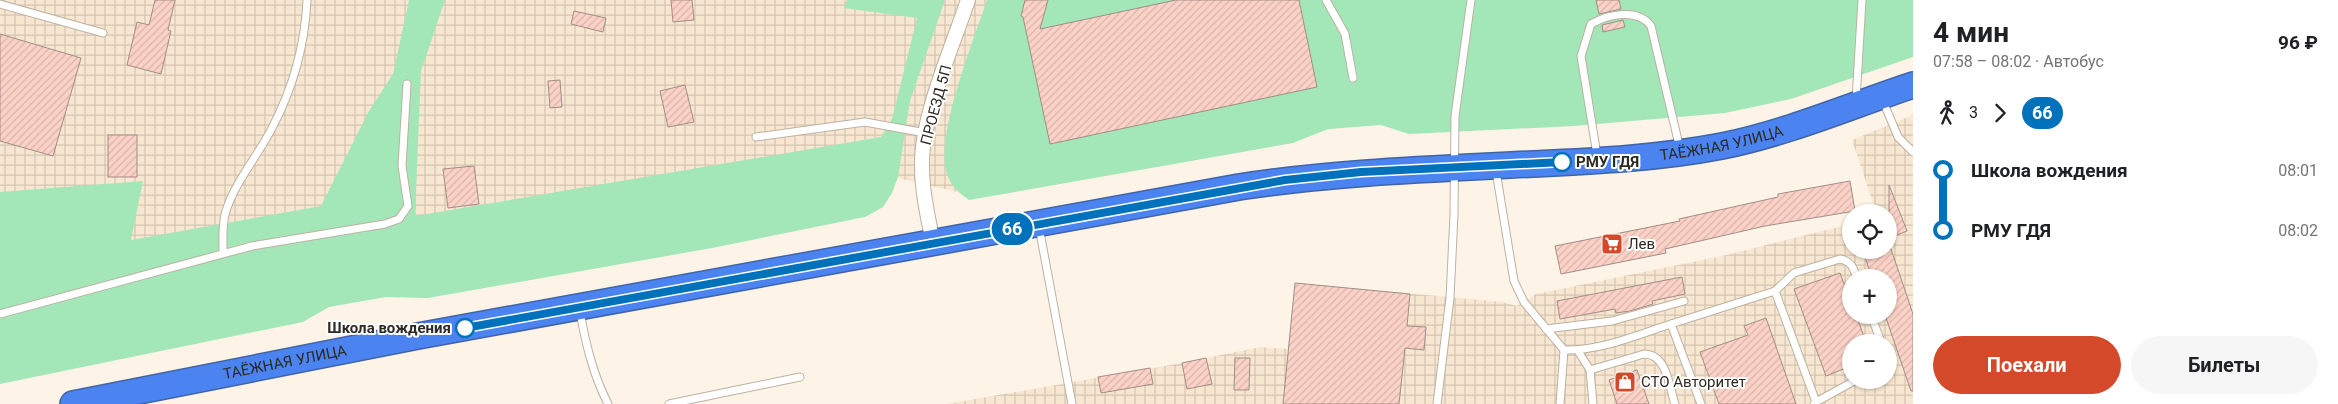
<!DOCTYPE html>
<html lang="ru">
<meta charset="utf-8">
<style>
body{margin:0;font-family:Roboto,sans-serif;background:#f6f6f6;color:#202124;height:100vh;display:flex;flex-direction:column;font-size:19px;white-space:nowrap}
*{box-sizing:border-box;margin:0}
p{font-size:16px;color:#757577}
.icon{flex:none;width:28px;height:28px;fill:none;stroke:currentColor;stroke-width:2;stroke-linecap:round;stroke-linejoin:round}
.map{position:relative;flex:1;overflow:hidden}
.drawer{display:flex;flex-direction:column;background:#fff;width:425px}
.drawer>*{flex:none}
.badge{padding:0 10px;border-radius:16px;font-size:18px;line-height:32px}
.fabs{position:absolute;left:1842px;top:204px;display:grid;gap:10px}
.fabs a{display:grid;place-items:center;width:55px;height:55px;border-radius:50%;background:#fff;box-shadow:0 1px 4px #0004;font-size:25px}
.map>.badge{position:absolute;translate:-50% -50%;box-shadow:0 0 0 2px #fff}
.legs{display:flex;align-items:center;gap:8px;height:55px;padding:0 20px;font-size:16px}
.legs p{margin-inline-start:auto}
.overview{display:flex;align-items:center;justify-content:space-between;height:85px;padding:0 20px}
h1{font-size:28px;font-weight:700;line-height:38px}
.cta{display:flex;gap:10px;margin-top:auto;padding:10px 20px}
.cta a{flex:1;height:58px;border-radius:30px;background:#d34929;color:#fff;font-size:20px;font-weight:700;line-height:58px;text-align:center}
.cta a+a{background:#f6f6f6;color:#202124}
ul{padding:0 20px;list-style:none}
li{display:flex;align-items:center;gap:18px;height:60px;font-size:19px}
li i{display:grid;place-items:center;width:8px;height:100%;margin:0 6px;background:currentColor}
li i::after{content:'';width:12px;height:12px;margin:-6px;border:4px solid;border-radius:50%;background:#fff}
li p{margin-inline-start:auto}
li:first-child i{background:linear-gradient(#0000 50%,currentColor 0)}
li:last-child i{background:linear-gradient(currentColor 50%,#0000 0)}
main{display:flex;flex:1;min-height:0}
.map>svg:first-child{display:block}
</style>
<main>
<div class="map">
<svg width="1913" height="404" viewBox="0 0 1913 404">
<defs>
<pattern id="industrial-grid" width="8" height="8" patternUnits="userSpaceOnUse" patternTransform="scale(1.25)"><rect width="8" height="8" fill="#f8e7d0"/><path d="M0 4h8M4 0v8" fill="none" stroke="#d5c6b2"/></pattern>
<pattern id="building-hatch" width="6" height="6" patternUnits="userSpaceOnUse" patternTransform="scale(1.25)"><rect width="6" height="6" fill="#fcd2c7"/><path d="M-1 1l2-2M0 6l6-6M5 7l2-2" fill="none" stroke="#d8b4ab"/></pattern>
</defs>
<rect width="100%" height="100%" fill="#fdf3e6"/>
<!-- industrial -->
<g fill="url(#industrial-grid)" fill-rule="evenodd">
<path d="M 0,0 L 1913,0 L 1394,118 L 966,194 L 872,172 L 0,299 Z"/>
<path d="M 1913,115 L 1913,404 L 947,404 L 1182,363 L 1260,347 L 1288,349 L 1295,283 L 1503,302 L 1517,306 L 1536,294 L 1722,256 L 1851,224 L 1851,250 L 1889,250 L 1889,212 L 1876,212 L 1852,140 ZM 1851,278 L 1889,278 L 1889,315 L 1851,315 ZM 1851,342 L 1889,342 L 1889,380 L 1851,380 Z"/>
</g>
<!-- grass -->
<g fill="#a3e6b8">
<path d="M 409,0 L 445,0 L 421,71 L 415,216 L 881,137 L 892,119 L 917,18 L 844,8 L 847,0 L 945,0 L 910,101 L 898,177 L 892,193 L 883,207 L 865,217 L 712,248 L 428,298 L 386,297 L 329,307 L 303,322 L 0,384 L 0,192 L 143,181 L 131,240 L 321,206 L 369,111 L 393,74 Z"/>
<path d="M 987,0 L 1913,0 L 1913,57 L 1791,99 L 1725,113 L 1574,126 L 1409,134 L 1381,125 L 1328,129 L 1293,143 L 969,200 C 959,193 951,186 947,174 C 934,136 974,40 987,0 Z"/>
</g>
<!-- building -->
<g fill="url(#building-hatch)" stroke="#a18d88">
<path d="M 155,0 L 175,0 L 168,30 L 171,31 L 161,74 L 127,65 L 137,22 L 149,25 Z"/>
<path d="M 671,0 L 692,0 L 694,20 L 673,22 Z"/>
<path d="M 1025,0 L 1048,0 L 1040,29 L 1176,0 L 1299,0 L 1317,87 L 1050,144 L 1023,17 L 1021,16 Z"/>
<path d="M 1596,0 L 1619,0 L 1621,9 L 1599,14 Z"/>
<path d="M 574,11 L 606,18 L 603,32 L 571,24 Z"/>
<path d="M 1623,20 L 1625,27 L 1603,32 L 1602,25 Z"/>
<path d="M 0,34 L 81,58 L 53,156 L 0,141 Z"/>
<path d="M 560,80 L 562,107 L 550,108 L 548,81 Z"/>
<path d="M 685,85 L 694,122 L 668,127 L 660,91 Z"/>
<rect x="108" y="135" width="29" height="42"/>
<path d="M 474,166 L 479,204 L 448,208 L 443,169 Z"/>
<path d="M 1850,181 L 1855,211 L 1765,226 L 1665,249 L 1666,253 L 1561,274 L 1555,246 L 1680,221 L 1679,219 L 1778,197 L 1778,194 Z"/>
<path d="M 1889,185 L 1907,231 L 1889,238 Z"/>
<path d="M 1891,249 L 1913,314 L 1913,391 L 1911,391 L 1885,315 L 1889,315 L 1889,278 L 1872,278 L 1865,257 Z"/>
<path d="M 1840,273 L 1851,303 L 1851,315 L 1856,315 L 1866,342 L 1851,342 L 1851,366 L 1826,376 L 1794,289 Z"/>
<path d="M 1682,277 L 1685,294 L 1652,301 L 1653,304 L 1630,311 L 1616,313 L 1615,309 L 1560,319 L 1557,301 Z"/>
<path d="M 1295,283 L 1410,294 L 1407,326 L 1426,327 L 1424,350 L 1405,348 L 1399,404 L 1283,404 Z"/>
<path d="M 1766,318 L 1796,404 L 1719,404 L 1700,352 L 1748,335 L 1744,326 Z"/>
<path d="M 1206,358 L 1212,384 L 1187,389 L 1182,363 Z"/>
<path d="M 1235,358 L 1250,358 L 1249,390 L 1234,390 Z"/>
<path d="M 1150,368 L 1153,384 L 1101,393 L 1098,377 Z"/>
<path d="M 1637,370 L 1649,404 L 1617,404 L 1609,380 Z"/>
</g>
<g fill="none" stroke-linecap="round" stroke-linejoin="round">
<!-- lane casing -->
<g stroke="#bdb1a2" stroke-width="9">
<g id="lane">
<path d="M 1326,0 L 1345,34 L 1353,78"/>
<path d="M 0,4 L 103,33"/>
<path d="M 1856,100 L 1862,0"/>
<path d="M 1883,101 L 1898,137 L 1913,152"/>
<path d="M 756,137 L 865,122 L 926,133"/>
<path d="M 1597,155 L 1581,56 L 1591,24 C 1609,14 1638,8 1651,26 L 1680,149"/>
<path d="M 1496,171 L 1514,281 L 1524,302 L 1564,350 L 1560,404"/>
<path d="M 1039,227 L 1072,404"/>
<path d="M 223,253 C 223,238 222,222 227,208 C 236,181 259,154 272,128 C 293,88 305,45 307,0"/>
<path d="M 1775,291 L 1794,273 L 1840,259 C 1851,261 1853,267 1857,278"/>
<path d="M 580,312 C 586,345 593,374 608,404"/>
<path d="M 0,314 L 252,246 L 385,224 L 399,219 L 408,206 L 402,166 L 407,84"/>
<path d="M 1871,315 L 1881,342"/>
<path d="M 1671,324 L 1775,291 L 1816,402 L 1814,404"/>
<path d="M 1546,329 L 1612,321 L 1684,301"/>
<path d="M 1564,350 C 1600,351 1637,335 1671,324 L 1701,404"/>
<path d="M 1578,351 L 1590,370 L 1593,404"/>
<path d="M 1590,370 L 1644,354 C 1667,354 1669,386 1675,404"/>
<path d="M 1816,402 L 1856,380"/>
<path d="M 669,404 L 800,377"/>
<path d="M 1437,404 L 1450,298 L 1454,214 L 1455,116 L 1471,0"/>
</g>
</g>
<!-- street casing -->
<g stroke="#bdb1a2" stroke-width="16">
<path id="street" d="M 933,243 C 928,217 922,192 922,166 C 921,117 952,48 968,0"/>
</g>
<!-- highway casing -->
<g stroke="#4064a8" stroke-width="28">
<g id="highway">
<path id="s1" d="M 73,404 L 418,336 L 1239,187 C 1337,172 1435,169 1533,164 C 1596,161 1660,158 1722,146 C 1787,133 1850,106 1913,85"/>
</g>
</g>
<!-- lane -->
<use href="#lane" stroke="#fff" stroke-width="7"/>
<!-- street -->
<use href="#street" stroke="#fff" stroke-width="14"/>
<!-- highway -->
<use href="#highway" stroke="#4b84f0" stroke-width="25"/>
</g>
<g fill="none" stroke-linecap="round" stroke-linejoin="round">
<!-- line-1 casing -->
<g stroke="#fff" stroke-width="11">
<path id="line-1" d="M 465,328 L 1285,180 L 1361,172 L 1562,162"/>
</g>
<!-- line-1 -->
<use href="#line-1" stroke="#0072bc" stroke-width="8"/>
</g>
<!-- icons -->
<defs>
<g id="supermarket-square" transform="scale(1.125)"><rect x="-9" y="-9" width="18" height="18" rx="4" fill="#d34929" stroke="#fff"/><path d="M-6-5.5h2.5l.6 2H6L4.5 2H-2.5L-4.4-4H-6ZM-1.5 3.2a1.3 1.3 0 1 0 .1 0ZM3 3.2a1.3 1.3 0 1 0 .1 0Z" fill="#fff"/></g>
<g id="shop-square" transform="scale(1.125)"><rect x="-9" y="-9" width="18" height="18" rx="4" fill="#d34929" stroke="#fff"/><path d="M-5-2.5h2.3a2.7 3.5 0 0 1 5.4 0H5L5.5 6h-11ZM-1.5-2.5h3a1.5 2.3 0 0 0-3 0Z" fill="#fff"/></g>
</defs>
<g fill-rule="evenodd">
<use href="#supermarket-square" x="1612" y="244"/>
<use href="#shop-square" x="1625" y="382"/>
</g>
<!-- markers -->
<g fill="#fff" stroke="#0072bc" stroke-width="2.5">
<circle cx="1562" cy="162" r="9"/>
<circle cx="465" cy="328" r="9"/>
</g>
<g text-anchor="middle" dominant-baseline="central" stroke-width="4" stroke-linejoin="round" paint-order="stroke">
<!-- street labels -->
<g font-size="15" fill="#2d2923" stroke="#fff">
<text transform="translate(936 105) rotate(-75)">ПРОЕЗД 5П</text>
<text stroke="none"><textPath href="#s1" startOffset="1671">ТАЁЖНАЯ УЛИЦА</textPath></text>
<text stroke="none"><textPath href="#s1" startOffset="216">ТАЁЖНАЯ УЛИЦА</textPath></text>
</g>
<!-- stop labels -->
<g font-size="15" font-weight="bold" fill="#2d2923" stroke="#fff" text-anchor="start">
<text x="1576" y="162">РМУ ГДЯ</text>
<text x="451" y="328" text-anchor="end">Школа вождения</text>
</g>
<!-- poi labels -->
<g font-size="15" fill="#2d2923" stroke="#fff" text-anchor="start">
<text x="1628" y="244">Лев</text>
<text x="1641" y="382">СТО Авторитет</text>
</g>
</g>
</svg>
<div class="fabs">
<a><svg class="icon" aria-label="locate" viewBox="0 0 24 24"><circle cx="12" cy="12" r="6"/><path d="M12 2v4M12 18v4M2 12h4M18 12h4"/></svg></a>
<a>+</a>
<a>−</a>
</div>
<b class="badge" style="left:1012px;top:229px;background:#0072bc;color:#fff">66</b>
</div>
<section class="drawer">
<div class="overview"><div><h1>4 мин</h1><p>07:58 – 08:02 · Автобус</p></div><b>96 ₽</b></div>
<div class="legs"><svg class="icon" aria-label="walk" viewBox="0 0 24 24"><circle cx="13" cy="4" r="2"/><path d="M13 8l-2 6 4 7M11 14l-3 7M7 12l3-4h3l4 4"/></svg>3<svg class="icon" aria-label="forward" viewBox="0 0 24 24"><path d="M9 5l7 7-7 7"/></svg><b class="badge" style="background:#0072bc;color:#fff">66</b></div>
<ul>
<li><i style="color:#0072bc"></i><b>Школа вождения</b><p>08:01</p></li>
<li><i style="color:#0072bc"></i><b>РМУ ГДЯ</b><p>08:02</p></li>
</ul>
<div class="cta"><a>Поехали</a><a>Билеты</a></div>
</section>
</main>
